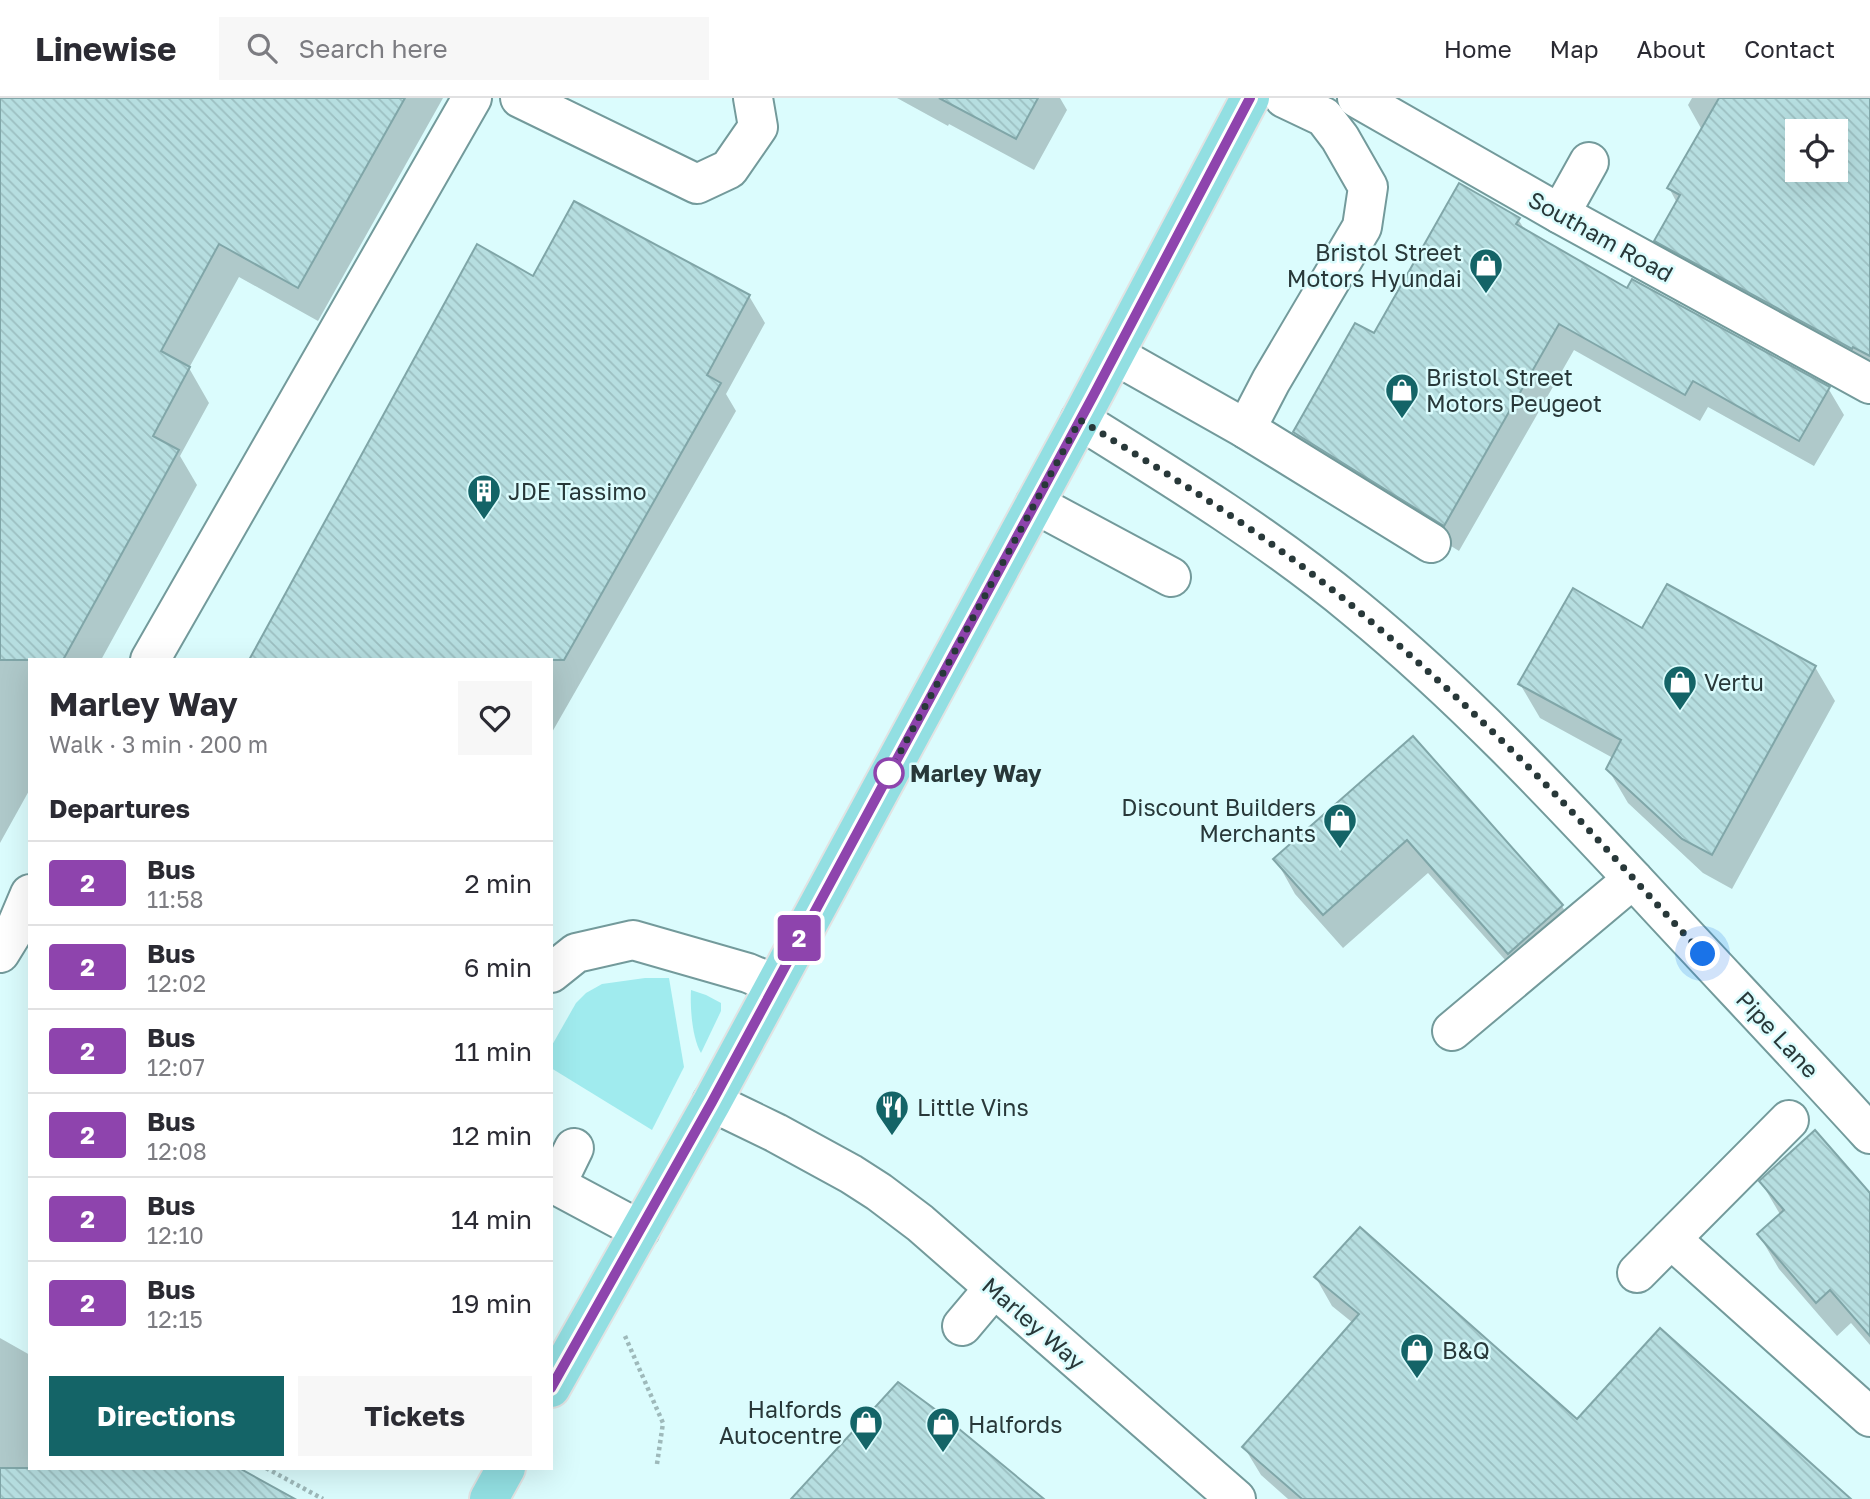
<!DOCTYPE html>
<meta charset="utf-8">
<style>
body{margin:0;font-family:"Golos Text",sans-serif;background:#f7f7f7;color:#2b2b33;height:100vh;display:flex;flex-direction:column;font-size:26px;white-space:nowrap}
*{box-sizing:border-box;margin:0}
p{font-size:23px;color:#7c7c81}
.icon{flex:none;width:38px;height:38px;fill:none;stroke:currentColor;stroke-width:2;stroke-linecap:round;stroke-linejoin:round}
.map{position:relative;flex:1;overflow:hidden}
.side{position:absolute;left:28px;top:560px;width:525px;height:812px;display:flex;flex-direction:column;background:#fff;border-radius:0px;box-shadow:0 7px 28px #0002}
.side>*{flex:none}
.badge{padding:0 14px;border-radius:5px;font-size:24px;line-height:46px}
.buttons{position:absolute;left:1785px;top:21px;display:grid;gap:14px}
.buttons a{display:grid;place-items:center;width:63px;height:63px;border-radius:0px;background:#fff;box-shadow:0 7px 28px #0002;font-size:35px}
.you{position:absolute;width:35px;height:35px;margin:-18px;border:5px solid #fff;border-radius:50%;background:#1a73e8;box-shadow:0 0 0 10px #1a73e833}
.map>.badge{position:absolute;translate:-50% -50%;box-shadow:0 0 0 4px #fff}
h2{padding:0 21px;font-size:26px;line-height:63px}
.round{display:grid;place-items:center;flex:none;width:74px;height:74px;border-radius:0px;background:#f7f7f7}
.summary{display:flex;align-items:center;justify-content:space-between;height:119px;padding:0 21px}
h1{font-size:33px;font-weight:700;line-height:52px}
.primary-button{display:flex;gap:14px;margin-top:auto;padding:14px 21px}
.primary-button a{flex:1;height:80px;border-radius:0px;background:#146467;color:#fff;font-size:28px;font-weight:700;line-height:80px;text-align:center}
.primary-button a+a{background:#f7f7f7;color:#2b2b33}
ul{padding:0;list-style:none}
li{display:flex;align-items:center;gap:21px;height:84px;padding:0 21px;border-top:2px solid #e1e1e2}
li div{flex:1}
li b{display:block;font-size:26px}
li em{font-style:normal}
li .badge{min-width:77px;font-weight:700;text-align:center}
header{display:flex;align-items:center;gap:42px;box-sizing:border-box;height:98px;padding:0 35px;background:#fff;border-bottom:2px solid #e1e1e2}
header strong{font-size:33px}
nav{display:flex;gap:38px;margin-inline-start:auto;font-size:24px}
.search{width:490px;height:63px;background:#f7f7f7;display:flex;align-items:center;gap:18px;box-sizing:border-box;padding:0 24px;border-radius:0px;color:#7c7c81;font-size:26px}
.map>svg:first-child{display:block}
</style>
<header>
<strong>Linewise</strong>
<div class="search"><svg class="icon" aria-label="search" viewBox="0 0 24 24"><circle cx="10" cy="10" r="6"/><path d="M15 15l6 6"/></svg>Search here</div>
<nav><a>Home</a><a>Map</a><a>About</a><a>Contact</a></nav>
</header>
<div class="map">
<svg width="1870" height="1401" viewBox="0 0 1870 1401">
<defs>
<pattern id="building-back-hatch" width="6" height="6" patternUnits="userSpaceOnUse" patternTransform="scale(1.75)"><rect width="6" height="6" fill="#b6dee0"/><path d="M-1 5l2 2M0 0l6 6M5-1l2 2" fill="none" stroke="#9cbfc1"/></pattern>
</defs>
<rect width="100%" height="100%" fill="#dbfcfd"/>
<!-- grass -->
<g fill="#a0ebee">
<path d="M 645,880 L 669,880 L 684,969 L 652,1032 L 551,970 L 551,949 L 576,905 L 586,895 L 602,886 Z"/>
<path d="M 691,892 L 706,897 L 721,905 L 721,913 L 701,955 C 692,940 690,909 691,892 Z"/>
</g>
<!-- shadow -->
<g fill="#0003" fill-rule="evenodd">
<path d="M 0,0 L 443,0 L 318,223 L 239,179 L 189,270 L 209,305 L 180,358 L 197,387 L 101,562 L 30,562 L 30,691 L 0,745 Z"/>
<path d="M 897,0 L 1060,0 L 1067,12 L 1034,72 L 949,26 L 948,28 Z"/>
<path d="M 1692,0 L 1870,0 L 1870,277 L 1673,172 L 1656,143 L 1677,105 L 1669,90 L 1702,32 L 1688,7 ZM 1797,33 L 1836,33 L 1836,72 L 1797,72 Z"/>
<path d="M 1518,121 L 1526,134 L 1628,192 L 1828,290 L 1844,317 L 1814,368 L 1708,309 L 1700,323 L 1574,252 L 1459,453 L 1311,361 L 1295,334 L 1375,238 Z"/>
<path d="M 533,180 L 749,198 L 765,225 L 726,296 L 736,313 L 551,636 L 551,562 Z"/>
<path d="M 1643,532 L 1815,569 L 1835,603 L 1732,791 L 1703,775 L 1628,705 L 1608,671 L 1613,660 L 1540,620 L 1520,586 Z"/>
<path d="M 1413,640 L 1562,808 L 1581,842 L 1529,889 L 1428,775 L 1343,850 L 1295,796 L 1276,762 Z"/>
<path d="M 1761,1084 L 1870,1098 L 1870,1247 L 1851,1225 L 1837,1238 L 1779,1171 L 1759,1137 L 1781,1118 Z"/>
<path d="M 1316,1180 L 1577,1323 L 1849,1401 L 1288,1401 L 1261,1377 L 1244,1349 L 1353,1225 L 1332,1208 Z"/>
<path d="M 0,1240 L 30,1257 L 30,1370 L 292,1401 L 0,1401 Z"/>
</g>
<!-- building -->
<g fill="url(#building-back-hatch)" stroke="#80a6a8" stroke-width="2" fill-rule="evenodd">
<path d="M 0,0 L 405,0 L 298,190 L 219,146 L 161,253 L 190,269 L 153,338 L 179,352 L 63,562 L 0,562 Z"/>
<path d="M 939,0 L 1038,0 L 1016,41 Z"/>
<path d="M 1719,0 L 1870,0 L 1870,258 L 1853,249 L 1852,251 L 1654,143 L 1680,97 L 1667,90 ZM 1797,33 L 1836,33 L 1836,72 L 1797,72 Z"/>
<path d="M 1459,85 L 1520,120 L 1516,126 L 1627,190 L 1632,181 L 1830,289 L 1799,343 L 1693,283 L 1685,297 L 1559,226 L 1444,428 L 1293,334 L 1355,225 L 1374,235 Z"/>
<path d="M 574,103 L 750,197 L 707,277 L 721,285 L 564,562 L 249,562 L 477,146 L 533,178 Z"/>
<path d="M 1667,486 L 1816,568 L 1712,757 L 1682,741 L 1606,671 L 1621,642 L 1518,586 L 1573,490 L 1642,530 Z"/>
<path d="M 1413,638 L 1563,807 L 1508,856 L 1407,742 L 1323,817 L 1273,761 Z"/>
<path d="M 1815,1032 L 1870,1095 L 1870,1238 L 1830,1192 L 1816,1205 L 1757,1136 L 1784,1112 L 1759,1083 Z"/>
<path d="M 1360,1129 L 1577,1321 L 1660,1230 L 1851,1401 L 1302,1401 L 1242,1349 L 1359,1216 L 1314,1179 Z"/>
<path d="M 898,1284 L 936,1312 L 1044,1401 L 791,1401 Z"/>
<path d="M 0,1370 L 239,1370 L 295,1401 L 0,1401 Z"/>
</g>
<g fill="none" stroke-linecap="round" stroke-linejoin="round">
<!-- minor casing -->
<g stroke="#739a9b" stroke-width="42">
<g id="minor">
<path d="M 520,0 L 697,86 L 729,71 L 758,29 L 753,0"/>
<path d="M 1357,0 L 1560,116 L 1870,286"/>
<path d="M 1560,116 L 1589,64"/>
<path d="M 1115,257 L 1246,331 L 1431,445"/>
<path d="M 1080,322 C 1175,381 1269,439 1355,510 C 1461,597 1554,696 1647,796 C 1721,876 1796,955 1870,1036"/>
<path d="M 1246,331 L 1271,283 L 1362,129 L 1368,89 L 1340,40 L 1324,19 L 1284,0"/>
<path d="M 1035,406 L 1171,479"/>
<path d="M 150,562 L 472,0"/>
<path d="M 0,855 L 16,829 L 30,796"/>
<path d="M 551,875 L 576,855 L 633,842 L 748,875 L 774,886"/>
<path d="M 1452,933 L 1633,781"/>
<path d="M 712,1004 L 776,1035 L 851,1076 L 879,1094 L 920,1125 L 1236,1401"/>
<path d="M 574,1050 L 556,1087 L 640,1132"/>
<path d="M 1671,1141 L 1870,1319"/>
<path d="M 1637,1175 L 1789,1022"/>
<path d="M 962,1228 L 994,1190"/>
</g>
</g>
<!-- major casing -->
<g stroke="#e1e3e3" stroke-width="42">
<g id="major">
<path d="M 551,1290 L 712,1004 L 1080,322 L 1250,0"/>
<path d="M 489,1401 L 506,1370"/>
</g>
</g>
<!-- path -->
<g stroke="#9eb9ba" stroke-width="4.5" stroke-dasharray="3.5 3.5" stroke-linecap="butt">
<path d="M 625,1238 L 663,1325 L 657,1366"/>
<path d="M 266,1370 L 323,1401"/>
</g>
<!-- minor -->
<use href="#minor" stroke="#fff" stroke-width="38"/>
<!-- major -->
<use href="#major" stroke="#92dfe2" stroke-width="38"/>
</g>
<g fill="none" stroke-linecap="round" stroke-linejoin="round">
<!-- line casing -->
<g stroke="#fff" stroke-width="16">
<path id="line" d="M 551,1290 L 712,1004 L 1092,300 L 1250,0"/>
</g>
<!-- line -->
<use href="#line" stroke="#8e44ad" stroke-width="10"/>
<!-- walk -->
<path stroke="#283839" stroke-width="7" stroke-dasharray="0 12.6" d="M 889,675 L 1080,322 C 1175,380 1271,440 1356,511 C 1426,569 1492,631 1555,696 C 1605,748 1653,803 1703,856"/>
</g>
<!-- icons -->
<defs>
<g id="shop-pin" transform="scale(1.75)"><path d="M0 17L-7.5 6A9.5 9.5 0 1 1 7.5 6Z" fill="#146467" stroke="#dbfcfd"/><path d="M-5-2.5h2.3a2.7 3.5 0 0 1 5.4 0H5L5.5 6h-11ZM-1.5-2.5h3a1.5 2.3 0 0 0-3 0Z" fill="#fff"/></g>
<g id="building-pin" transform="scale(1.75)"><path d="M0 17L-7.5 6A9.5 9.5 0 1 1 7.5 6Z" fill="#146467" stroke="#dbfcfd"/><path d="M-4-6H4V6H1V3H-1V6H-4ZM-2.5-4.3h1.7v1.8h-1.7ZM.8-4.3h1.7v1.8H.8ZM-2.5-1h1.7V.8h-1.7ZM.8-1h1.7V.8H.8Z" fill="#fff"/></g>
<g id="restaurant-pin" transform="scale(1.75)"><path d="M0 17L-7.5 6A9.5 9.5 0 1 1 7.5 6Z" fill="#146467" stroke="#dbfcfd"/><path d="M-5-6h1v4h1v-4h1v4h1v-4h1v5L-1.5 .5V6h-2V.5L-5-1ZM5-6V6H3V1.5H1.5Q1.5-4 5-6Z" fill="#fff"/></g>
</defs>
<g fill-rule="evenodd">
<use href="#shop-pin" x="1486" y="167"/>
<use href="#shop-pin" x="1402" y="292"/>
<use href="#building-pin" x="484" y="393"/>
<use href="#shop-pin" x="1680" y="584"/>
<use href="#shop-pin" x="1340" y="722"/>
<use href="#restaurant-pin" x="892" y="1009"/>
<use href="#shop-pin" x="1417" y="1252"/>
<use href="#shop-pin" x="866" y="1324"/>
<use href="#shop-pin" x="943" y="1326"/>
</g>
<!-- markers -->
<circle fill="#fff" stroke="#8e44ad" stroke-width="3.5" cx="889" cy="675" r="14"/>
<g text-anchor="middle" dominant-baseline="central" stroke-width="5" stroke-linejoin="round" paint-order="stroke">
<!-- street labels -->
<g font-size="23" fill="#283839" stroke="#dbfcfd">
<text transform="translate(1601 138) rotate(29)">Southam Road</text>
<text transform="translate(1778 936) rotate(47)">Pipe Lane</text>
<text transform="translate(1034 1225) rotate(41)">Marley Way</text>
</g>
<!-- poi labels -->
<g font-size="23" fill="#283839" stroke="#dbfcfd" text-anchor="start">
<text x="1462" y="154" text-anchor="end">Bristol Street<tspan x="1462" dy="26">Motors Hyundai</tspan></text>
<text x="1426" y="279">Bristol Street<tspan x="1426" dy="26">Motors Peugeot</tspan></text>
<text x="508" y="393">JDE Tassimo</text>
<text x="1704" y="584">Vertu</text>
<text x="1316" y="709" text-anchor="end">Discount Builders<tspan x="1316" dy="26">Merchants</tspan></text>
<text x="917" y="1009">Little Vins</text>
<text x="1442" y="1252">B&amp;Q</text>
<text x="842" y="1311" text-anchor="end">Halfords<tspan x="842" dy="26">Autocentre</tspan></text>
<text x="968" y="1326">Halfords</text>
</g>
<!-- stop labels -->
<g font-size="23" font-weight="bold" fill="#283839" stroke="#dbfcfd" text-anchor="start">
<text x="910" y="675">Marley Way</text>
</g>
</g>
</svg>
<div class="buttons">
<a><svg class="icon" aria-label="locate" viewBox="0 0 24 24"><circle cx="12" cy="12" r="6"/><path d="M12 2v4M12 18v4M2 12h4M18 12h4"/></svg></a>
</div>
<div class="you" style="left:1703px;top:856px"></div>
<b class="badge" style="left:799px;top:840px;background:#8e44ad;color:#fff">2</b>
<section class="side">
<div class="summary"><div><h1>Marley Way</h1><p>Walk · 3 min · 200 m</p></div><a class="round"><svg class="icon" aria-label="heart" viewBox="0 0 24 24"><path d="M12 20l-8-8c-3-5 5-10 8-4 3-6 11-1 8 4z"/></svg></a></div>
<h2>Departures</h2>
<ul>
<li><span class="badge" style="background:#8e44ad;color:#fff">2</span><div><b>Bus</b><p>11:58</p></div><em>2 min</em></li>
<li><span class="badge" style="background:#8e44ad;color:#fff">2</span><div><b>Bus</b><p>12:02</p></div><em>6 min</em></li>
<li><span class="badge" style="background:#8e44ad;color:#fff">2</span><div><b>Bus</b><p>12:07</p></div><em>11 min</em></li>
<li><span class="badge" style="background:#8e44ad;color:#fff">2</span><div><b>Bus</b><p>12:08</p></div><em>12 min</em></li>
<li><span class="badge" style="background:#8e44ad;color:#fff">2</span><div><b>Bus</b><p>12:10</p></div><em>14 min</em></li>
<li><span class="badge" style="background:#8e44ad;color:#fff">2</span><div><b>Bus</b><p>12:15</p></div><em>19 min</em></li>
</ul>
<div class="primary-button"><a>Directions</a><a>Tickets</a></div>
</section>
</div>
